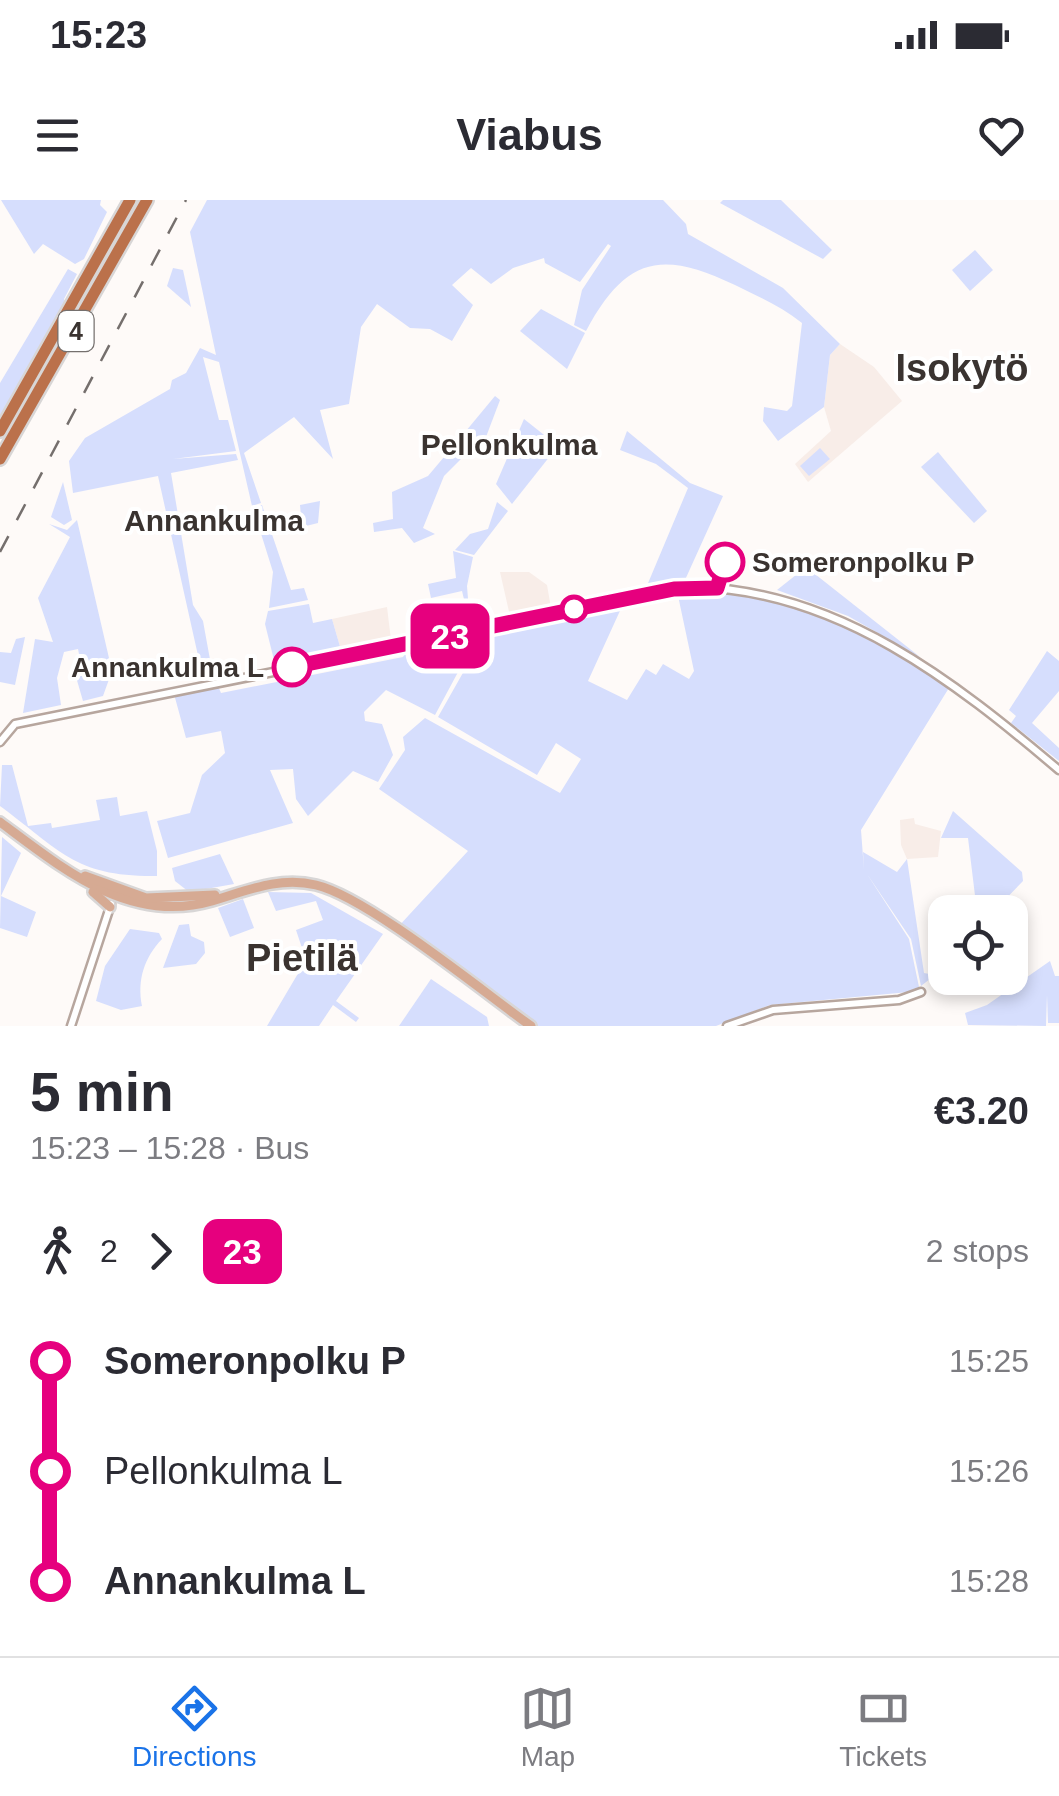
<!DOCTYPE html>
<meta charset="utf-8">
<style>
body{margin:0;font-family:Arial,sans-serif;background:#f2f2f3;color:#2b2b33;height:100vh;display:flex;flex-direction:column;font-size:38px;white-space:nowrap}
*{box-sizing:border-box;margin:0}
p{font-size:32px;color:#7c7c81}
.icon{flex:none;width:55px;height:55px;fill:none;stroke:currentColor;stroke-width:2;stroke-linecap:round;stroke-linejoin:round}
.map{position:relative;height:826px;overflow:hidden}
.panel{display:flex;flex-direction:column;background:#fff;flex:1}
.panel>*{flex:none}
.badge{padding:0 20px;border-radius:15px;font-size:35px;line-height:65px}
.controls{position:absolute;left:928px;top:695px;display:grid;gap:20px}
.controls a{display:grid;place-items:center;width:100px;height:100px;border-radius:20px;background:#fff;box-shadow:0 5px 15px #0003;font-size:50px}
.map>.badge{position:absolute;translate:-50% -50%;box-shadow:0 0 0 5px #fff}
.legs{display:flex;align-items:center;gap:15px;height:110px;padding:0 30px;font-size:32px}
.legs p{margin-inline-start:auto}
.summary{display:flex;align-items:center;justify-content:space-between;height:170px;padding:0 30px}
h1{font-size:55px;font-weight:600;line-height:75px}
ul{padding:0 30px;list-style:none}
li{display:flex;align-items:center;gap:35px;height:110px;font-size:38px}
li i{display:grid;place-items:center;width:15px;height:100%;margin:0 12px;background:currentColor}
li i::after{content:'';width:25px;height:25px;margin:-12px;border:8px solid;border-radius:50%;background:#fff}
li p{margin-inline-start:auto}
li:first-child i{background:linear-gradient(#0000 50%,currentColor 0)}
li:last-child i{background:linear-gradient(currentColor 50%,#0000 0)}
.status{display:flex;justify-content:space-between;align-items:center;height:70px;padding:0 50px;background:#fff;direction:ltr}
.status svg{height:28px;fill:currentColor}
header{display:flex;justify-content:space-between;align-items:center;height:130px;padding:0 30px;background:#fff;font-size:45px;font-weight:600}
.menu{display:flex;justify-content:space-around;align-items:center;height:140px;border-top:2px solid #e1e1e2;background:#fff;font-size:28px;color:#7c7c81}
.menu a{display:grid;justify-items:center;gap:5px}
.menu .active{color:#1a73e8}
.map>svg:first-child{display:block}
</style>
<div class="status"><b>15:23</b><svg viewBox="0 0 49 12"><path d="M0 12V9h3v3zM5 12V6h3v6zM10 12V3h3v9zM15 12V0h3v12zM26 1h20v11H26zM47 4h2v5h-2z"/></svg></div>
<header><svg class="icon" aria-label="menu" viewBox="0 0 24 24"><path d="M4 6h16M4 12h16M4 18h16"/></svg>Viabus<svg class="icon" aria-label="heart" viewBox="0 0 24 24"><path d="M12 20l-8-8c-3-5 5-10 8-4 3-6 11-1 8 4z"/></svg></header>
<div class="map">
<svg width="1059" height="826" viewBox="0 0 1059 826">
<rect width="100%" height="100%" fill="#fefaf8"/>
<!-- built -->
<g fill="#f8ede8">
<path d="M 840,144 L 874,167 L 902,201 L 808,282 L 795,264 L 831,231 L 824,207 L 830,155 Z"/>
<path d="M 500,372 L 529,372 L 547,385 L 551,408 L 510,416 Z"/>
<path d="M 387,407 L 391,440 L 341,450 L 332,419 Z"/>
<path d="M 914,618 L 915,624 L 941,631 L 938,657 L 907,659 L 901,645 L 900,620 Z"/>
</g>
<!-- green -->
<g fill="#d6defd">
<path d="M 1,0 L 101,0 L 100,5 L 107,12 L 84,59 L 75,64 L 43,44 L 34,54 Z"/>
<path d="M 207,0 L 663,0 L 686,24 L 688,34 L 783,88 L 840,144 L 830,155 L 824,207 L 778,241 L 763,221 L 764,207 L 787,211 L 792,206 L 802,123 C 782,107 759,97 735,85 C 662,50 626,56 586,131 L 574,125 L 582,90 L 611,46 L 608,44 L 580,82 L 545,63 L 544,58 L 513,68 L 491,84 L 471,68 L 452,85 L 473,105 L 452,141 L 430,129 L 410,128 L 377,104 L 361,127 L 349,204 L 320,210 L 333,259 L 294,217 L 244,253 L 261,303 L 252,306 L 219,162 L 203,157 L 219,220 L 228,220 L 236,251 L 173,259 L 236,254 L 238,260 L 171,273 L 193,405 L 203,421 L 213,476 L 203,478 L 158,276 L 73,293 L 69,261 L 85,238 L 170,189 L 172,180 L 186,173 L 200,148 L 216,155 L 190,32 Z"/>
<path d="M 723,0 L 781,0 L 832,50 L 823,59 L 720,3 Z"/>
<path d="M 975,50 L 993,70 L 970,91 L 952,70 Z"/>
<path d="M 173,68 L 183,70 L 191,107 L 167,86 Z"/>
<path d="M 68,69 L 77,74 L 64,99 L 67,107 L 0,217 L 0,183 Z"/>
<path d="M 541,109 L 585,133 L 567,169 L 520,131 Z"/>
<path d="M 495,196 L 500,200 L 478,258 L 461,237 Z"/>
<path d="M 524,219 L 558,246 L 512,304 L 496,284 Z"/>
<path d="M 627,231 L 690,283 L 723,296 L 685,380 L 646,388 L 688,288 L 656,264 L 620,250 Z"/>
<path d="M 455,244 L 465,255 L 444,276 L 423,328 L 435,334 L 414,343 L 402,328 L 374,332 L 373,323 L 393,319 L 392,292 L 428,276 Z"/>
<path d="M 820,248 L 830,259 L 809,276 L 800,266 Z"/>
<path d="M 938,252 L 987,311 L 974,323 L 921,267 Z"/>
<path d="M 63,282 L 72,320 L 64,325 L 51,317 Z"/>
<path d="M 320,301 L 318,323 L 302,327 L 300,305 Z"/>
<path d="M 497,302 L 508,311 L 474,355 L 455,350 L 470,334 L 488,329 Z"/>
<path d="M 262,305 L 291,390 L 304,388 L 308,400 L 269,408 L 273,372 L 253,308 Z"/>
<path d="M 77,320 L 112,471 L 103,496 L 83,501 L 76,477 L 83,474 L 78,449 L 64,452 L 57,478 L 61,505 L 23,513 L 35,439 L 53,442 L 38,398 L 70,337 L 49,324 L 67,330 Z"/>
<path d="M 453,351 L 473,357 L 467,386 L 470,424 L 462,391 L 431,398 L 428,384 L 456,378 Z"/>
<path d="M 806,367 L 915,453 L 920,457 L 848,416 L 777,390 Z"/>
<path d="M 717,387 L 831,416 L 952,483 L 861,630 L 864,670 L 863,652 L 897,672 L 907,659 L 924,773 L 935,775 L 921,786 L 911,739 L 867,674 L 909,739 L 919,787 L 909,792 L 770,805 L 716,826 L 535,826 L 397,728 L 468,651 L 379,589 L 405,550 L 403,537 L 425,518 L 560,593 L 581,559 L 556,543 L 537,575 L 438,517 L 486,432 L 624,402 L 588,481 L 627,500 L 646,469 L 656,475 L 663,464 L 689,479 L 694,471 L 677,391 Z"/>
<path d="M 309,404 L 313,423 L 332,419 L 341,450 L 275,464 L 265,424 L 268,411 Z"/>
<path d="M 479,433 L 435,515 L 386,490 L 364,512 L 365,521 L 382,524 L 393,555 L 378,582 L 353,571 L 308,616 L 296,599 L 293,569 L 270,570 L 293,623 L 168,658 L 157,621 L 190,613 L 202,575 L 225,553 L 221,531 L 186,538 L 174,494 L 218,486 L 221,493 L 403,457 L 409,447 Z"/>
<path d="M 25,437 L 15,485 L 0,482 L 0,452 L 11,453 L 16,439 Z"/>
<path d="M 1047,451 L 1059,461 L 1059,491 L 1032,523 L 1059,548 L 1059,561 L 1011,523 L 1016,516 L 1009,510 Z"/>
<path d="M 2,565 L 12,565 L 28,626 L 51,623 L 52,628 L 100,620 L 96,600 L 117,597 L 120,616 L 147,611 L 157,651 L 157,676 C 75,677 61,651 0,606 Z"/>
<path d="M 953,611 L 1022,672 L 1023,681 L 993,712 L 977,712 L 968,638 L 941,638 Z"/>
<path d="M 2,637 L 21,653 L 1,696 L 36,712 L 27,737 L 0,728 Z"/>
<path d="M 220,654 L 234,684 L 189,692 L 175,681 L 172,668 Z"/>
<path d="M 268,692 L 311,693 L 383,734 L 336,801 L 359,818 L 356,822 L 333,805 L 319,826 L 267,826 L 306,760 L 296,730 L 323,720 L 316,701 L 276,711 Z"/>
<path d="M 243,699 L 254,728 L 230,737 L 218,708 Z"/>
<path d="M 189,724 L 191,736 L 204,742 L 205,753 L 196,764 L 163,768 L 179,725 Z"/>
<path d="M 130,729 L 159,733 L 162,739 C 144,758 137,780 142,806 L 121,810 L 96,801 L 105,766 Z"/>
<path d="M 1050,761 L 1055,776 L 1059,776 L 1059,823 L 1048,823 L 1047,795 L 1046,826 L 968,825 L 965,813 L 987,805 Z"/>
<path d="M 431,779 L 487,817 L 489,826 L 399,826 Z"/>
</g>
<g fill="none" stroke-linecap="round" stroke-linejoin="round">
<!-- minor casing -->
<g stroke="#b7a69e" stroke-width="11">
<g id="minor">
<path d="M 0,542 L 15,524 L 696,387 C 839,391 954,481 1059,570"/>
<path d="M 71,826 L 111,704"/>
<path d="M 727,826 L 773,810 L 899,800 L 921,792"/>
</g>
</g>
<!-- major casing -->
<g stroke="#d8d6d6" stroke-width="14">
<g id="major">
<path d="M 0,622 C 62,668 129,725 212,701 C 246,691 279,676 316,685 C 367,697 482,791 531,826"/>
<path d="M 85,676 L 146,698 L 215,695"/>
<path d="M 93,692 L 110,707"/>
</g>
</g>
<!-- highway casing -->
<g stroke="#d8d6d6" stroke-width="16">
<g id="highway">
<path d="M 0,231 L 130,0"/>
<path d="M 0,259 L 147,0"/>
</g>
</g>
<!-- minor -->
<use href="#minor" stroke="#fff" stroke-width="6"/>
<!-- major -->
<use href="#major" stroke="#d6aa93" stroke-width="9"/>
<!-- highway -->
<use href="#highway" stroke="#bb714b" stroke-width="11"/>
<!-- rail -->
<path stroke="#756f6d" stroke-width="2.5" stroke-dasharray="18 18" stroke-linecap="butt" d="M 0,352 L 186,0"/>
</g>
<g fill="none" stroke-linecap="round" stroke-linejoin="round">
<!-- line-1 casing -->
<g stroke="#fff" stroke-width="22">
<path id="line-1" d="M 292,467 L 674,389 L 717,388 L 725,362"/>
</g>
<!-- line-1 -->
<use href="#line-1" stroke="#e6007e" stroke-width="15"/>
</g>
<!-- markers -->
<g fill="#fff" stroke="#e6007e" stroke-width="5">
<circle cx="725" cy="362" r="18"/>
<circle cx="574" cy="409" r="12"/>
<circle cx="292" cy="467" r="18"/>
</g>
<g text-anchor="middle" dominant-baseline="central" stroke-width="8" stroke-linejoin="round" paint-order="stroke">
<!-- shield labels -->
<rect fill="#fff" stroke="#75706e" stroke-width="2.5" x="58.5" y="111" width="35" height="40" rx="8"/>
<g font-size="25" font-weight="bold" fill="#3a3330">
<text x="76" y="131">4</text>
</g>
<!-- stop labels -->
<g font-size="28" font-weight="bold" fill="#3a3330" stroke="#fff" text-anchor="start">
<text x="752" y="362">Someronpolku P</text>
<text x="264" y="467" text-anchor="end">Annankulma L</text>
</g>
<!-- neighbourhood labels -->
<g font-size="30" font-weight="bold" fill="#3a3330" stroke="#fff">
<text x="509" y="244">Pellonkulma</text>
<text x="214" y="320">Annankulma</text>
</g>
<!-- district labels -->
<g font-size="38" font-weight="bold" fill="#3a3330" stroke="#fff">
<text x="962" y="168">Isokytö</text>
<text x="302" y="758">Pietilä</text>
</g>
</g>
</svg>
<div class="controls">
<a><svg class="icon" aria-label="locate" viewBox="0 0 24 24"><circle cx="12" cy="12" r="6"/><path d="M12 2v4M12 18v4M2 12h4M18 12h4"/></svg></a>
</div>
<b class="badge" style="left:450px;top:436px;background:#e6007e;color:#fff">23</b>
</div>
<section class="panel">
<div class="summary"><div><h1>5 min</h1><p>15:23 – 15:28 · Bus</p></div><b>€3.20</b></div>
<div class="legs"><svg class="icon" aria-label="walk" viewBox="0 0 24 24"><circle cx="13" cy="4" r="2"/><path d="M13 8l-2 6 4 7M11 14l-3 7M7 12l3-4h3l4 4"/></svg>2<svg class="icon" aria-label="forward" viewBox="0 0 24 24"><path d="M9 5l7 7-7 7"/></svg><b class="badge" style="background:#e6007e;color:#fff">23</b><p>2 stops</p></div>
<ul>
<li><i style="color:#e6007e"></i><b>Someronpolku P</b><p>15:25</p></li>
<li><i style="color:#e6007e"></i><span>Pellonkulma L</span><p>15:26</p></li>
<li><i style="color:#e6007e"></i><b>Annankulma L</b><p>15:28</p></li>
</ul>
</section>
<nav class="menu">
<a class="active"><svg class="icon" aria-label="directions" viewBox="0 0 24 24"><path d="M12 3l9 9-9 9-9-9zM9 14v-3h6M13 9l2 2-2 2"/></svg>Directions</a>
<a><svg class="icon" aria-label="map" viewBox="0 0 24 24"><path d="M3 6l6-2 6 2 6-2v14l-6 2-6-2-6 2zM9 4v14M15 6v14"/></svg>Map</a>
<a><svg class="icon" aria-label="tickets" viewBox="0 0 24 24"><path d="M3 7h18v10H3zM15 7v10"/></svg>Tickets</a>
</nav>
